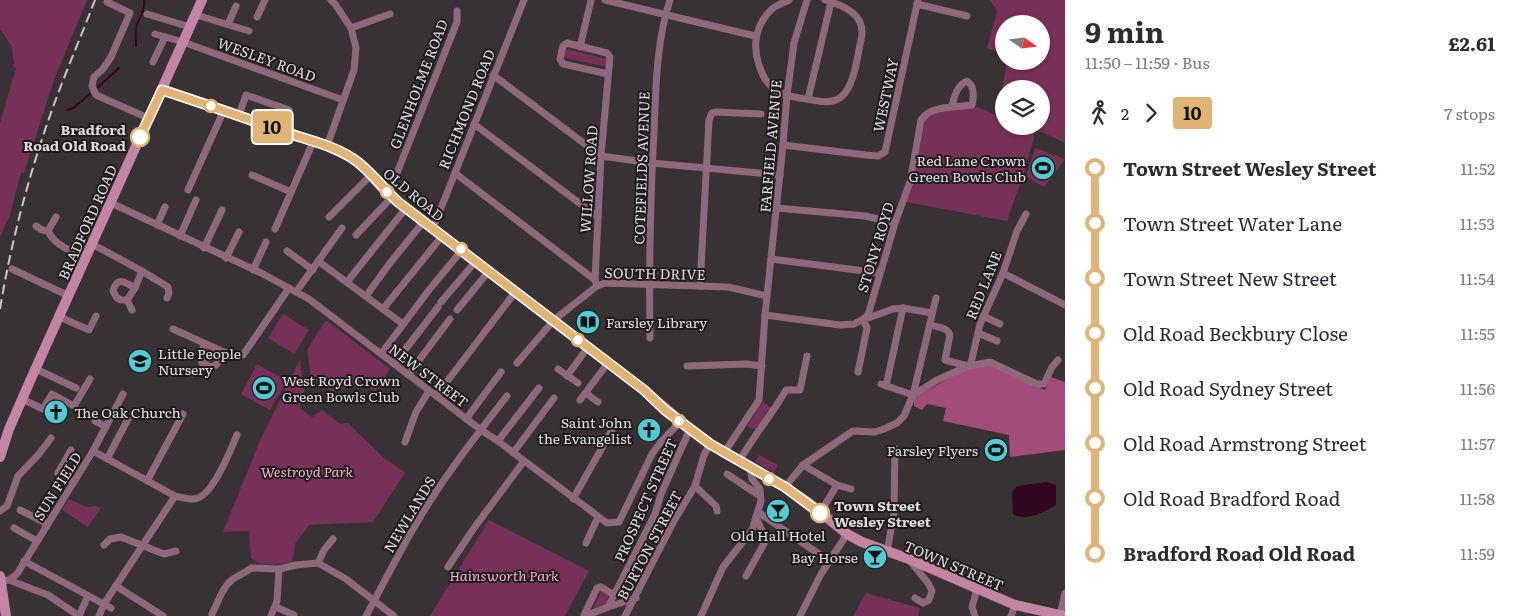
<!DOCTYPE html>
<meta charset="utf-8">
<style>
body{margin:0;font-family:Literata,serif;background:#f2f2f3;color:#2b2b33;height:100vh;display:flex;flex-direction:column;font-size:19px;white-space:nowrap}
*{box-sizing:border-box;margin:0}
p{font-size:16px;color:#7c7c81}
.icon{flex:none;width:28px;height:28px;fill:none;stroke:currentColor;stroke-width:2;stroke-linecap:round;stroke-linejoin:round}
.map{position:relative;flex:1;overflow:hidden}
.drawer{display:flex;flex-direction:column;background:#fff;width:450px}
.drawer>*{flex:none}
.badge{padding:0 10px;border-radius:4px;font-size:18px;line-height:32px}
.needle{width:32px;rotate:104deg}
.controls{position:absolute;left:995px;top:15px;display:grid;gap:10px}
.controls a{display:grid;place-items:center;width:55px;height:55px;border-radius:50%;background:#fff;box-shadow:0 1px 4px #0004;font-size:25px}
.map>.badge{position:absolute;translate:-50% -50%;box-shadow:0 0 0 2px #fff}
.legs{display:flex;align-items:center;gap:8px;height:55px;padding:0 20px;font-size:16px}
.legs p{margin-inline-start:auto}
.summary{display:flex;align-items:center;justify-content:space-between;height:85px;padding:0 20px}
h1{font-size:28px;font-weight:700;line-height:38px}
ul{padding:0 20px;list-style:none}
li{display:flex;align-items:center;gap:18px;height:55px;font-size:19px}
li i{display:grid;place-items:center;width:8px;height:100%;margin:0 6px;background:currentColor}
li i::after{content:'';width:12px;height:12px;margin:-6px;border:4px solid;border-radius:50%;background:#fff}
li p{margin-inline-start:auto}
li:first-child i{background:linear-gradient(#0000 50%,currentColor 0)}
li:last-child i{background:linear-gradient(currentColor 50%,#0000 0)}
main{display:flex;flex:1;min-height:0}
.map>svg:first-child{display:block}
</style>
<main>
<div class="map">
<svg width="1065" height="616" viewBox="0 0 1065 616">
<rect width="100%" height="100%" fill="#393235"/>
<!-- green -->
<g fill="#773057">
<path d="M 0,0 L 87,0 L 54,80 L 24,173 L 21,172 L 10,215 L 0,237 L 0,123 L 16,68 L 13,67 L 14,62 L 11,45 L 0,29 Z"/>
<path d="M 990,0 L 1065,0 L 1065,143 L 1029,126 L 1041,126 L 1041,89 L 1004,89 L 1004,114 L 998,112 L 1007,61 L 1041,61 L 1041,24 L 1004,24 L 1004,54 L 987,48 L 997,11 Z"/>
<path d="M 565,49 L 608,59 L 607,67 L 562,57 Z"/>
<path d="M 978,107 L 1004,119 L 1004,126 L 1021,126 L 1034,132 L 1034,137 L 1024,173 L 1007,221 L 906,202 L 913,182 L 924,120 L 939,111 Z"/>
<path d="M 1035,148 L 1065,159 L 1044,187 L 1026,177 Z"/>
<path d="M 283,314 L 309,330 L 294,354 L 268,338 Z"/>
<path d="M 326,320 L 390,369 L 375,392 L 358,380 L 353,387 L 332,391 L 311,377 L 307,350 Z"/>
<circle cx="209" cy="355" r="7"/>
<path d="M 300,359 L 304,391 L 300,408 L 312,417 L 322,410 L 340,424 L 348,423 L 383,457 L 405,473 L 373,522 L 309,525 L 295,544 L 292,562 C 278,564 262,568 251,558 L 249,531 L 223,532 L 259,443 Z"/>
<path d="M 257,364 L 287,381 L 270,410 L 241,394 Z"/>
<path d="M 763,402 L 772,408 L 755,430 L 747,426 Z"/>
<path d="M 759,455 L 778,465 L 774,472 L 755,462 Z"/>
<path d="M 69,499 L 86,507 L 96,506 L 101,508 L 88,527 L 62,510 Z"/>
<path d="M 489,520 L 589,571 L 565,616 L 430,616 Z"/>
<path d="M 601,592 L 608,595 L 608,598 L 605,605 L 594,609 L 594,606 Z"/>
<path d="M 866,593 L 920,608 L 918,616 L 853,616 Z"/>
</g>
<!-- forest -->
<path fill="#a34b7a" d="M 990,363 L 1045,390 L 1051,377 L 1065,382 L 1065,450 L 1010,457 L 1009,435 L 943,421 L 946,408 L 927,404 L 922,410 L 914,406 L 914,399 L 919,395 L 969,367 Z"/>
<!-- water -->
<path fill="#330721" d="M 1046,482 L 1056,485 L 1056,505 C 1045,512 1025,522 1013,514 L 1012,492 L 1017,486 Z"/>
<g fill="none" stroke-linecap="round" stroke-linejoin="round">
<!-- stream -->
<g stroke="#330721" stroke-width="2">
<path d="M 136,46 C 136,39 135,31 137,24 C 141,15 145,10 144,0"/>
<path d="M 97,88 L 119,68"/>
<path d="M 67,110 L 73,108 L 90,94"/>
</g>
<!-- street -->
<g stroke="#90687c" stroke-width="7">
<path d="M 605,0 L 755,36"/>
<path d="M 789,0 C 783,3 776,5 772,9 C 756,24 752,45 759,65 C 762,75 767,84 775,90 C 785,97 801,98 812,100 C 821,102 834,103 841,97 C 855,86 857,56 861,40 C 867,15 845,6 825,0"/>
<path d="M 107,2 L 130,13 L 111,57 L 103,69 L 94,77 L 92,86 L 96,95 L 148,118"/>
<path d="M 917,4 L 967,16"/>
<path d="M 147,14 L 190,27"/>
<path d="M 196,15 L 249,31"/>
<path d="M 257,17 L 265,0"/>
<path d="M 228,24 L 236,6"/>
<path d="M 351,28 L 390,14"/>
<path d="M 155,34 L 183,42 L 343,100"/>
<path d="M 580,47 L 591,0"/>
<path d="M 153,62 L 165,37"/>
<path d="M 493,75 L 601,156 L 652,163 L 780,175"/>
<path d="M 808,99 L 831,2"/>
<path d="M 239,115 L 246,95 L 289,110 L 281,130"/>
<path d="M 474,124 L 598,217"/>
<path d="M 783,145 L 866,155 L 878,156 L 885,152 L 918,0"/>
<path d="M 327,146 L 354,70 L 356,48 L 351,28 L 335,4 L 331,0"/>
<path d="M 455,173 L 595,280"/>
<path d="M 252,175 L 291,192"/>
<path d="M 188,190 L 224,110"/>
<path d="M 389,193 L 457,22 L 457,11"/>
<path d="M 111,203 L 261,273 L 309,299 L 481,430 L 498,441 L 607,523 L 619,522 L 652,454 L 660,443 L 680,422"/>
<path d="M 777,208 L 865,216 L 895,223"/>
<path d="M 56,217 L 48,231 C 55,246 72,252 87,256"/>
<path d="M 329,217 L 371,175"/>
<path d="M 157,225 L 165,207"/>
<path d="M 36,226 L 42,230 L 48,231"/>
<path d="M 433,228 L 524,0"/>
<path d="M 275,229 L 313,142"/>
<path d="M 356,235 L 392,197"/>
<path d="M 180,236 L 196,200"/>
<path d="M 92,244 L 142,271 L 168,287 L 169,293 L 167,298"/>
<path d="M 204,248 L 222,210"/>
<path d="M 287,251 L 313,270"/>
<path d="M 226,258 L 239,232"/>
<path d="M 771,259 L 880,273"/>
<path d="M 318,261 L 403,324"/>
<path d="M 12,269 L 69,296"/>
<path d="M 253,270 L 266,242"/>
<path d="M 1003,273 L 1065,305"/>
<path d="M 347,282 L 406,208"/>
<path d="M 597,286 L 595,280 L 601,156 L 610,57 L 607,53 L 567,43 L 563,46 L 560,59 L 563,64 L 608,74"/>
<path d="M 700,286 L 709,120 L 712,113 L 716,112 L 761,114"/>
<path d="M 296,292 L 342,228"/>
<path d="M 366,296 L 390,263 L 424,221"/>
<path d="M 127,300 L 121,300 L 117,298 L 113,291 C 117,275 126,283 135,288"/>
<path d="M 127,300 L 135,288 L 142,271"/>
<path d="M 127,300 L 132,310"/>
<path d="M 441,302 L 476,261"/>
<path d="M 383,309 L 443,235"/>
<path d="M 457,310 L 489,271"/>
<path d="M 765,315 L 840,325 L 854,324 L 863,319 L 871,317 L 893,309 L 903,308"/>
<path d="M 983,316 L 1000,324"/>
<path d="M 60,317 L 89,330 L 96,316"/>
<path d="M 863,319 L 868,315 L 895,223 L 910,182 L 921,120 C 928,110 940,108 952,107 C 954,97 957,85 967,81 C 975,86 974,96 972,105 L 952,107"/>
<path d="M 930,325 C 937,327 947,327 950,335 L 945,360 L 968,366"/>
<path d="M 173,329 L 226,353 L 234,356 L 243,355 L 289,288"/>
<path d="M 978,333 L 997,341"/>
<path d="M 650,338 C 649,270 650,201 654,132 C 656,88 656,43 670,0"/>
<path d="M 205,344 C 202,350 199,355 202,363 L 211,367 L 216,365 L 226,353"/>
<path d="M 381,354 L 429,290 L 462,250"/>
<path d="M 517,363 L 554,320 L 597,286 L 605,283 L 728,287 L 767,296"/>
<path d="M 394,364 L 438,307"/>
<path d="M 687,366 L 747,364 L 762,366"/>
<path d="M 968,366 L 971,363 L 980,324 L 1003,273 L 1017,231 L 1026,214"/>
<path d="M 36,369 L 76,388"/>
<path d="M 558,369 L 578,383"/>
<path d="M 858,372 L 867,328 L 863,319"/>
<path d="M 408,375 L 450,319"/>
<path d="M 567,376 L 588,347"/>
<path d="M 881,384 L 913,395 L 936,298"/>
<path d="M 886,386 L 903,308 L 932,313"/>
<path d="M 586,393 L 598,402"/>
<path d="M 436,396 L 516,291"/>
<path d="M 22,399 L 43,409 L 52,394 L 74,406 L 90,379"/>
<path d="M 580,400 L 608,363"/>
<path d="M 466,419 L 501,372"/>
<path d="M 95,421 L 106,427"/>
<path d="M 498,441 L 539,388"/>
<path d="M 405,442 L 416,412 L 429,391"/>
<path d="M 710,444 L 704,455 L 695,486 L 716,506 L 717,511"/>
<path d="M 71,450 L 58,473 L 74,482"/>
<path d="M 93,451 L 175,496 L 104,604 L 99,616"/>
<path d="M 513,453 L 554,398"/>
<path d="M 724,453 L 759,400 L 765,315 L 783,145 L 787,95 L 794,43 L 807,0"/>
<path d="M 107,459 L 128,419"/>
<path d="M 739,462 C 753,436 772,415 786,390 L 800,390 L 807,356"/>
<path d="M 803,465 L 837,485 L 851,489"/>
<path d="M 727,474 L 760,496"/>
<path d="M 147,481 L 183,414"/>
<path d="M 785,487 L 803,465 L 853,431 L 875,432 L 884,429 L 897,423 L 904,416 L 913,395 L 937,380 L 968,366 L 990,362 L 1037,384 L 1044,384 L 1052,367 L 1058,360"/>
<path d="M 175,496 C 181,497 191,501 198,498 C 214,492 230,451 237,435"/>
<path d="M 573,499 L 612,430"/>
<path d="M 20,510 L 48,524"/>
<path d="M 0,511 L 7,506 L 18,476 L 39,454 L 51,438"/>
<path d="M 758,512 L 829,561"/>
<path d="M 820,513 L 837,485"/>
<path d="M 14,528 L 37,541"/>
<path d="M 586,543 L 598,517"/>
<path d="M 104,545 L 110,539 L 121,537 L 164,554 L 176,551"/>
<path d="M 887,552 L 894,513 L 895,449"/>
<path d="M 24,561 L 111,608"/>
<path d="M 910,561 L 928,583 L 932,591 L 929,600 L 923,603 L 915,598"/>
<path d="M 318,563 L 324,550 L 333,539"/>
<path d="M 448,567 L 474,528 L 524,461"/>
<path d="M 746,576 L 766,540 L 756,517"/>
<path d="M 9,580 L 48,595 L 79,616"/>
<path d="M 2,581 L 9,580 L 17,574 L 93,451 L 123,394"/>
<path d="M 116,586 L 163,616"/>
<path d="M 614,595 L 601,587 L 597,588 L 584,615 L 585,616 L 608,607 L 636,598"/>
<path d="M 276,607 L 294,615"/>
<path d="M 608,607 L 655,514 L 661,494 L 690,429"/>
<path d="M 212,614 C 218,603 222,587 233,579 C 239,575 245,573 251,568 L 279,569 L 296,565 L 318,563 L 346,579 L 394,616"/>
<path d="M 1060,615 L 1065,593"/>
<path d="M 79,616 L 86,600"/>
<path d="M 271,616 L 277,601 L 279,569"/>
<path d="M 366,616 C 388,575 408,534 434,495 C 456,461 482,428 507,396"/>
<path d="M 625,616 L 674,521 L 695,486"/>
<path d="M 701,616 L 723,567 L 752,530 L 761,501 L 760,489 L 752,479 L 750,468"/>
<path d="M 800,616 L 821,574 L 847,534"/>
<path d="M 975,616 L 972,607 L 977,589"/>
<path d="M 1011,616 L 1015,605"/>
</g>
<!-- secondary -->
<g stroke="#c484a4" stroke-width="10">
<path d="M 162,89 L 224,110 L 327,146 L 350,157 L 361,164 L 382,188 L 398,202 L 644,390 L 690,429 L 724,453 L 785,487 L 809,503 L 847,534 L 862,542 L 909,559 L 1015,605 L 1065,616"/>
<path d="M 0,457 L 9,429 L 34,372 L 202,0"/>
<path d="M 0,576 L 6,616"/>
</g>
<!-- rail -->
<path stroke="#cbc6c8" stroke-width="2" stroke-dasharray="10 5" stroke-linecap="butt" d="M 0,309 C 11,242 29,174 52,110 C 65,73 81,37 95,0"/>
</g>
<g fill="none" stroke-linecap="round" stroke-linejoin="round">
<!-- line-1 casing -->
<g stroke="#fff" stroke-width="11">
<path id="line-1" d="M 140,137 L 162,90 C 205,104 248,119 291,134 C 311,141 334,146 352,158 C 368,168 383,188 398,202 L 644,390 L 665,410 L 710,444 L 785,487 L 820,513"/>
</g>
<!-- line-1 -->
<use href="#line-1" stroke="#e1b475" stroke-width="8"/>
</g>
<!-- icons -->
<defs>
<g id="stadium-disc" transform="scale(1.25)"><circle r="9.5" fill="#51ccd4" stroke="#1e1b1c"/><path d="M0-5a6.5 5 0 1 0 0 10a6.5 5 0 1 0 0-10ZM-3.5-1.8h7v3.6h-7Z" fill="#111"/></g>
<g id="library-disc" transform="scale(1.25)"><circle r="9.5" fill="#51ccd4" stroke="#1e1b1c"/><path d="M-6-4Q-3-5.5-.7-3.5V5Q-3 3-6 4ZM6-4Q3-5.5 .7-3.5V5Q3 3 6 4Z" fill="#111"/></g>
<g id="school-disc" transform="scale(1.25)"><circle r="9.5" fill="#51ccd4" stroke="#1e1b1c"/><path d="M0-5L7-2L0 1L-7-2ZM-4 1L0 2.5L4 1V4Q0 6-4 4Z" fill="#111"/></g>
<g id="church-disc" transform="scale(1.25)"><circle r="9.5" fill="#51ccd4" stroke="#1e1b1c"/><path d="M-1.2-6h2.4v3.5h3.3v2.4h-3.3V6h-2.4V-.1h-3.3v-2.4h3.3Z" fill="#111"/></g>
<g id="bar-disc" transform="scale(1.25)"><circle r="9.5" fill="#51ccd4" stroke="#1e1b1c"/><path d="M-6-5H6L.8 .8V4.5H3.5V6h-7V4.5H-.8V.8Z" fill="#111"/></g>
</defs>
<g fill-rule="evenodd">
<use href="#stadium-disc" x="1043" y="168"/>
<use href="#library-disc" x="588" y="322"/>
<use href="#school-disc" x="140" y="361"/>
<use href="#stadium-disc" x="264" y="388"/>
<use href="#church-disc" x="56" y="412"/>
<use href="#church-disc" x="649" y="430"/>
<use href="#stadium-disc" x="996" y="450"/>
<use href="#bar-disc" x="778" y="511"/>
<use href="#bar-disc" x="875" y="557"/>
</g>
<!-- markers -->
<g fill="#fff" stroke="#e1b475" stroke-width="2.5">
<circle cx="211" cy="106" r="6"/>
<circle cx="140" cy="137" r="9"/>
<circle cx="387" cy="192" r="6"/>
<circle cx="461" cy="249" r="6"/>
<circle cx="578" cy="340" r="6"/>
<circle cx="679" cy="421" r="6"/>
<circle cx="769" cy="479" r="6"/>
<circle cx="820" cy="513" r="9"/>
</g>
<g text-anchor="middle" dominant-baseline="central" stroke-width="4" stroke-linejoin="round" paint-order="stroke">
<!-- street labels -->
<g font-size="14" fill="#e2dddf" stroke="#1e1b1c">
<text transform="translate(267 59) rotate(20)">WESLEY ROAD</text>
<text transform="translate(418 84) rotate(-69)">GLENHOLME ROAD</text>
<text transform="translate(885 95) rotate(-78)">WESTWAY</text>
<text transform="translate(466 109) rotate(-68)">RICHMOND ROAD</text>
<text transform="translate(770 146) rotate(-85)">FARFIELD AVENUE</text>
<text transform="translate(641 168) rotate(-88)">COTEFIELDS AVENUE</text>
<text transform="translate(588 179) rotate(-86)">WILLOW ROAD</text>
<text transform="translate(414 194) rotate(40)">OLD ROAD</text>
<text transform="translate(87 222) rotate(-66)">BRADFORD ROAD</text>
<text transform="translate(875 247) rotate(-73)">STONY ROYD</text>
<text transform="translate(655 273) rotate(1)">SOUTH DRIVE</text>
<text transform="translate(983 285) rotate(-68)">RED LANE</text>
<text transform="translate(429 375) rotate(37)">NEW STREET</text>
<text transform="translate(57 486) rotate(-58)">SUN FIELD</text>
<text transform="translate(645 500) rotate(-66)">PROSPECT STREET</text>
<text transform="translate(409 514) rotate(-59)">NEWLANDS</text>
<text transform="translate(649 545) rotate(-62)">BURTON STREET</text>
<text transform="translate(954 565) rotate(23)">TOWN STREET</text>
</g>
<!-- stop labels -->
<g font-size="14" font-weight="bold" fill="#e2dddf" stroke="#1e1b1c" text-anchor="end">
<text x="126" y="129">Bradford<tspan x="126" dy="16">Road Old Road</tspan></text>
<text x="834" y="505" text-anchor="start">Town Street<tspan x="834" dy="16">Wesley Street</tspan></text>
</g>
<!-- poi labels -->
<g font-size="14" fill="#e2dddf" stroke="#1e1b1c" text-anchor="end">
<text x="1026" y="160">Red Lane Crown<tspan x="1026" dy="16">Green Bowls Club</tspan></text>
<text x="606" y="322" text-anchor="start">Farsley Library</text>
<text x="158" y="353" text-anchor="start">Little People<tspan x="158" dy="16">Nursery</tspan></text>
<text x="282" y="380" text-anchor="start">West Royd Crown<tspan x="282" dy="16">Green Bowls Club</tspan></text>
<text x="74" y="412" text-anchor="start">The Oak Church</text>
<text x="632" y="422">Saint John<tspan x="632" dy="16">the Evangelist</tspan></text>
<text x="978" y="450">Farsley Flyers</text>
<text x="778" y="535" text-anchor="middle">Old Hall Hotel</text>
<text x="858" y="557">Bay Horse</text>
</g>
<!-- park labels -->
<g font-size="14" font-style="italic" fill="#f7afd2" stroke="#1e1b1c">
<text x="307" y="471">Westroyd Park</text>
<text x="504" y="575">Hainsworth Park</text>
</g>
</g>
</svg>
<div class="controls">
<a><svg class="needle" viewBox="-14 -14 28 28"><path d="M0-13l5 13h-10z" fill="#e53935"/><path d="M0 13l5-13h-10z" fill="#7c7c81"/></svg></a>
<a><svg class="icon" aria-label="layers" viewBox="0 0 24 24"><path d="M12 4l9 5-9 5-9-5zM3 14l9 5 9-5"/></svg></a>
</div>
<b class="badge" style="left:272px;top:127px;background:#e1b475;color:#111">10</b>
</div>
<section class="drawer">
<div class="summary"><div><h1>9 min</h1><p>11:50 – 11:59 · Bus</p></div><b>£2.61</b></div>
<div class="legs"><svg class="icon" aria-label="walk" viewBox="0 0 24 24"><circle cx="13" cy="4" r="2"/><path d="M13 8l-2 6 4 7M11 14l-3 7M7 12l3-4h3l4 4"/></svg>2<svg class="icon" aria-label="forward" viewBox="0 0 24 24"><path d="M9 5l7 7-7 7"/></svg><b class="badge" style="background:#e1b475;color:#111">10</b><p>7 stops</p></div>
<ul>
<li><i style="color:#e1b475"></i><b>Town Street Wesley Street</b><p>11:52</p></li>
<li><i style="color:#e1b475"></i><span>Town Street Water Lane</span><p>11:53</p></li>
<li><i style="color:#e1b475"></i><span>Town Street New Street</span><p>11:54</p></li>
<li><i style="color:#e1b475"></i><span>Old Road Beckbury Close</span><p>11:55</p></li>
<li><i style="color:#e1b475"></i><span>Old Road Sydney Street</span><p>11:56</p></li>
<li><i style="color:#e1b475"></i><span>Old Road Armstrong Street</span><p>11:57</p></li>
<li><i style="color:#e1b475"></i><span>Old Road Bradford Road</span><p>11:58</p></li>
<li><i style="color:#e1b475"></i><b>Bradford Road Old Road</b><p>11:59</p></li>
</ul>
</section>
</main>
